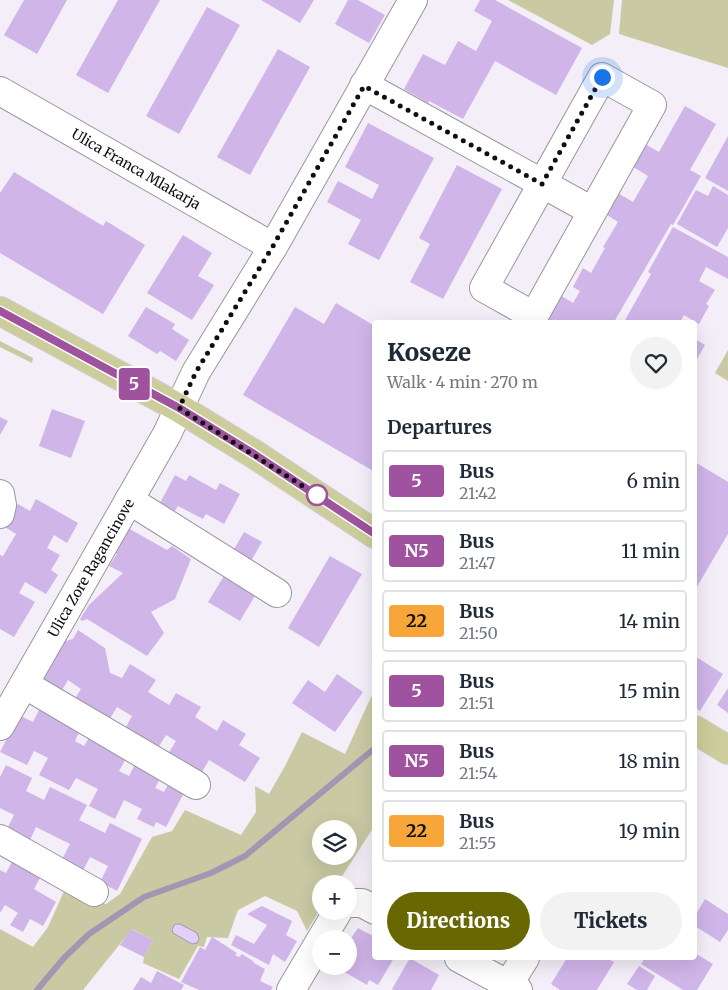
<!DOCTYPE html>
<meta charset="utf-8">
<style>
body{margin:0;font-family:Merriweather,serif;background:#f2f2f3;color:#1f2937;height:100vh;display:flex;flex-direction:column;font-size:19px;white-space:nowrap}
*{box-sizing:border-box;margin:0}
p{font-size:16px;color:#747a83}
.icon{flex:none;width:28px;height:28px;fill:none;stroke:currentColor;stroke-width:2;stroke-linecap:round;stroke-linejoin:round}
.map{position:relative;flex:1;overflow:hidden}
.panel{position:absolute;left:372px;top:320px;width:325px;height:640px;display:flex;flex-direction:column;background:#fff;border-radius:5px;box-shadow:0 5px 20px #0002}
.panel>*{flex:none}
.badge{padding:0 10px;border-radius:4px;font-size:18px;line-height:32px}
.buttons{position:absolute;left:312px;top:820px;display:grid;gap:10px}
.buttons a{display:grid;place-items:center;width:45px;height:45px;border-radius:50%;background:#fff;box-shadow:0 5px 20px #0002;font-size:25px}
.you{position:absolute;width:25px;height:25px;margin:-12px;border:4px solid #fff;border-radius:50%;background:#1a73e8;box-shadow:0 0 0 8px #1a73e833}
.map>.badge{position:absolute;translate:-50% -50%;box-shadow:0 0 0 2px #fff}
h2{padding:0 15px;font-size:19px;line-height:45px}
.round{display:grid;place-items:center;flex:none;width:52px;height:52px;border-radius:26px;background:#f2f2f3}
.head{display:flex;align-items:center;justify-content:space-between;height:85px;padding:0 15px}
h1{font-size:24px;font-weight:800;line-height:38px}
.action{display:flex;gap:10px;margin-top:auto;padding:10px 15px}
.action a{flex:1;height:58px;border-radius:30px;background:#686802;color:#fff;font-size:20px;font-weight:800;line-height:58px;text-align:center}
.action a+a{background:#f2f2f3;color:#1f2937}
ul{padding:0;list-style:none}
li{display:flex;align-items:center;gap:15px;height:62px;margin:0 10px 8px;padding:0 5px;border:2px solid #e0e1e3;border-radius:5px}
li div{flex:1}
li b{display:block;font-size:19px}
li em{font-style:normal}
li .badge{min-width:55px;font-weight:700;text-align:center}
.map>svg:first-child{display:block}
</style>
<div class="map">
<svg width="728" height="990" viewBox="0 0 728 990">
<rect width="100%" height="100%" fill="#f3eef7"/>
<!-- green -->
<g fill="#c9caa4" fill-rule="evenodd">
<path d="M 508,0 L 614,0 L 610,34 L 592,45 Z"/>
<path d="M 622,0 L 728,0 L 728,68 L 619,34 Z"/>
<path d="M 0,341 L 33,358 L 32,363 L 0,347 Z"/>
<path d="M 728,350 L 728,381 L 715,373 Z"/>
<path d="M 375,694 L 375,825 L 337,884 L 321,884 L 321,908 L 307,931 L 297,911 L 265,896 L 238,910 L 228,938 L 207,937 L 204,947 L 198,946 L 179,979 L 143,963 L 144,957 L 153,940 L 132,929 L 83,990 L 0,990 L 0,929 L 33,947 L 48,927 L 65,889 L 106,904 L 120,894 L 152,837 L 172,831 L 185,810 L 241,835 L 256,812 L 255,786 L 269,794 L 285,766 L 302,732 L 345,754 L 371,697 ZM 321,829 L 349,829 L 349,856 L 321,856 Z"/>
</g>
<!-- water -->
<path fill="#e4cff9" stroke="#a495b3" d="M 175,924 L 180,924 L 197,933 L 199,939 L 197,943 L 192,944 L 173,933 L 172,929 Z"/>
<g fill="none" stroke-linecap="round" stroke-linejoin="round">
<!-- stream -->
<path stroke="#a495b3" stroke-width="6" d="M 37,990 L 64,958 L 89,934 L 144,897 L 211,873 L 245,856 L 375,748"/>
</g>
<!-- building -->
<g fill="#d0b5e9">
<path d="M 24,0 L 67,0 L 37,54 L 4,35 Z"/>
<path d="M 118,0 L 160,0 L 108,93 L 76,75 Z"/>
<path d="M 261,0 L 314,0 L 300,23 Z"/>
<path d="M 348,0 L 358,0 L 385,15 L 369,43 L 335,24 Z"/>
<path d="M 480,0 L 495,0 L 582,48 L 556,95 L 495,61 L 463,119 L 429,101 L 428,103 L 404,89 L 423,54 L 445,65 L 458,41 L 476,51 L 492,21 L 474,11 Z"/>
<path d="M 207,7 L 240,25 L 179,134 L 146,116 Z"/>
<path d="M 278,49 L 310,67 L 250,175 L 217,157 Z"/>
<path d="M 685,106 L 716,124 L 690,170 L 701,176 L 673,225 L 671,224 L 614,322 L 546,322 L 560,295 L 573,303 L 580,291 L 573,287 L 583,268 L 591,273 L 605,248 L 603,247 L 618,222 L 604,213 L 616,192 L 633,202 L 648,176 L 630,165 L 643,143 L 659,152 Z"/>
<path d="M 368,123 L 434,158 L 379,260 L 348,244 L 361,220 L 327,202 L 338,181 L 372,199 L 379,185 L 345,167 Z"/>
<path d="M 728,136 L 728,191 L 705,178 Z"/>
<path d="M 457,165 L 502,189 L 443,299 L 410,282 L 430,244 L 419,238 Z"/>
<path d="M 14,172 L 103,226 L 106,221 L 145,245 L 103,314 L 0,253 L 0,193 Z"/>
<path d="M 713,186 L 728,195 L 728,228 L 717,247 L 677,224 L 696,190 L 708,196 Z"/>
<path d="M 673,227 L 728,257 L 728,279 L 706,267 L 699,281 L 715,290 L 706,304 L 709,306 L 699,324 L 684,315 L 680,322 L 624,322 L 651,274 L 648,272 Z"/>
<path d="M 183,235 L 212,253 L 198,276 L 214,285 L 192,320 L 147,293 Z"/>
<path d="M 336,303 L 375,326 L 375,472 L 243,395 L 295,307 L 324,324 Z"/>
<path d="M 146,307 L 175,324 L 172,329 L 189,340 L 176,361 L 160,351 L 157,354 L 128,336 Z"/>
<path d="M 695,339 L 705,345 L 696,361 L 695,360 Z"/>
<path d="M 52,409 L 85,421 L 71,458 L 39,446 Z"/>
<path d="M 0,417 L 8,421 L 0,435 Z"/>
<path d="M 695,462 L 728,482 L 728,534 L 695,590 Z"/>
<path d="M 175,475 L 186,481 L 189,475 L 216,490 L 220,483 L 240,494 L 224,524 L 206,514 L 203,519 L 178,506 L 175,511 L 160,503 Z"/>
<path d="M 36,499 L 78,523 L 67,543 L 54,535 L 47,548 L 60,555 L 51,570 L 58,575 L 46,594 L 25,582 L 19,593 L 35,602 L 14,637 L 0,629 L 0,555 L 3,556 L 16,534 L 5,527 L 18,504 L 30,511 Z"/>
<path d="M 128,528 L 167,550 L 172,546 L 191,559 L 175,599 L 151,612 L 164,633 L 147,656 L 87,619 L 82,621 L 80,619 L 89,605 L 123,573 L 109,566 L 117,554 L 113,551 Z"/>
<path d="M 244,532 L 262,542 L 251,561 L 233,551 Z"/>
<path d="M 330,556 L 362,574 L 319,647 L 288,628 Z"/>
<path d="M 227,571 L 259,589 L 240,621 L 208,602 Z"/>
<path d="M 78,630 L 105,648 L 110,673 L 122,678 L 130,664 L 156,680 L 148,692 L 169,705 L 176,693 L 201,707 L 195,717 L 217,731 L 223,720 L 246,734 L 239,745 L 260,758 L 245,782 L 209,760 L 199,777 L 166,757 L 176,741 L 166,735 L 156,751 L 124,731 L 132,716 L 117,707 L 108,722 L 74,700 L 81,689 L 68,680 L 61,692 L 40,680 L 62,642 L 73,639 Z"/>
<path d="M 695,656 L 723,674 L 700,711 L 695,708 Z"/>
<path d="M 337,674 L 363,692 L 335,732 L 292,703 L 308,680 L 325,692 Z"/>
<path d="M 728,688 L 728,713 L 717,705 Z"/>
<path d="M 40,708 L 81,728 L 75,741 L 84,746 L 89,738 L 127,757 L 119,771 L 129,776 L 136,762 L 162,775 L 155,788 L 164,792 L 171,779 L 187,787 L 166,827 L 156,822 L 154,827 L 137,819 L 142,809 L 124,800 L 115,819 L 89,806 L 98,789 L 76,778 L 69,790 L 39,775 L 48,758 L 34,751 L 27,765 L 0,752 L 19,715 L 33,722 Z"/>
<path d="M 6,765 L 32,778 L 26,791 L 44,800 L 50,787 L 87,805 L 79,820 L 105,833 L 110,823 L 142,839 L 117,891 L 100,882 L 108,866 L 90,857 L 80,876 L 59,865 L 70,844 L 36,827 L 30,840 L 7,829 L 14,815 L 0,808 L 0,777 Z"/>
<path d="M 12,862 L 40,878 L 34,889 L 56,902 L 43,926 L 30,919 L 23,932 L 10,925 L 18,913 L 5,905 L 0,913 L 0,870 L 6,873 Z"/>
<path d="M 705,899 L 728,914 L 728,930 L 720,942 L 695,926 L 695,916 Z"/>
<path d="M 262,906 L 292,921 L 286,935 L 297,941 L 285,962 L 273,954 L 269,965 L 231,945 L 236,935 L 254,944 L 267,925 L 247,914 Z"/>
<path d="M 358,928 L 375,937 L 375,958 L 394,958 L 378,985 L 369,980 L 367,985 L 334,966 L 349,966 L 349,941 Z"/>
<path d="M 131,929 L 153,940 L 144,957 L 120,945 Z"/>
<path d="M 212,937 L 237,953 L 235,955 L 239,957 L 242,954 L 253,961 L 254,963 L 265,969 L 260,981 L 273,987 L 271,990 L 199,990 L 181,982 L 200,947 L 205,950 Z"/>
<path d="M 695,953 L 713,964 L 697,990 L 683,990 L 641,964 L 645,958 L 695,958 Z"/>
<path d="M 410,958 L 439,975 L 431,990 L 394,990 L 392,989 Z"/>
<path d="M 567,958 L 606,958 L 614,962 L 597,990 L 560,990 L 551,984 Z"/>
<path d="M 639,966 L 655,976 L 647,990 L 637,990 L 627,984 Z"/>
<path d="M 157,971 L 184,985 L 181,990 L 133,990 L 141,977 L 151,983 Z"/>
</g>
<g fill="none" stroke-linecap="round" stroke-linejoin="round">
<!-- minor casing -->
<g stroke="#9a969e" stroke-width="30">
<g id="minor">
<path d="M 602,77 L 652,105 L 534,316 L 484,288 Z"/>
<path d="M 364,85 L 592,211"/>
<path d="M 0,91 L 273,247"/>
<path d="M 0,494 L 2,505 L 0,514"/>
<path d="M 129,500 L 277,593"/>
<path d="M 24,684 L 196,785"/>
<path d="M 0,726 L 167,434 L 196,372 L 273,247 L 413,0"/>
<path d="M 0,839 L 94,892"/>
<path d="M 349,903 L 362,903 L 375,910"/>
<path d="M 459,958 L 518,990"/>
<path d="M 508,985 L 525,958"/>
<path d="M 291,990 L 338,911"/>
</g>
</g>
<!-- major casing -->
<g stroke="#cfcfcf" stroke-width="30">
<g id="major">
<path d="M 0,311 L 179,408 L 254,454 L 375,534"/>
<path d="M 695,730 L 728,750"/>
</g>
</g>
<!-- minor -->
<use href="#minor" stroke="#fff" stroke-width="28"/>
<!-- major -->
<use href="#major" stroke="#cccd9b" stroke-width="28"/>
</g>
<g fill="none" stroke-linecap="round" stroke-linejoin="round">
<!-- line casing -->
<g stroke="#fff" stroke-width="11">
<path id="line" d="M 0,311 L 179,408 L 254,454 L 375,534"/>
</g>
<!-- line -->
<use href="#line" stroke="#9f539e" stroke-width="8"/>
<!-- walk -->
<path stroke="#0f0e11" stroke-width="5" stroke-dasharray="0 9" d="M 317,495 L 179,408 L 196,372 L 273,246 L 364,86 L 542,184 L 602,77"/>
</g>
<!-- markers -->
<circle fill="#fff" stroke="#9f539e" stroke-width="2.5" cx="317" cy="495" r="10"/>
<g text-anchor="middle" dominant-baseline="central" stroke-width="4.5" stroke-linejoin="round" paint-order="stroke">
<!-- street labels -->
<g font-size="14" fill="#0f0e11" stroke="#fefdff">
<text transform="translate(136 169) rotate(30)">Ulica Franca Mlakarja</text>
<text transform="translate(91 568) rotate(-60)">Ulica Zore Ragancinove</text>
</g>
</g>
</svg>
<div class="buttons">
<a><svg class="icon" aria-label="layers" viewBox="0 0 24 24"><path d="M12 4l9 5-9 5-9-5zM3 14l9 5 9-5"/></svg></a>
<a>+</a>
<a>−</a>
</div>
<div class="you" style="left:602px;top:77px"></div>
<b class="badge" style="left:134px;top:384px;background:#9f539e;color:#fff">5</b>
<section class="panel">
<div class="head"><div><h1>Koseze</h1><p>Walk · 4 min · 270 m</p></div><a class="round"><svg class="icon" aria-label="heart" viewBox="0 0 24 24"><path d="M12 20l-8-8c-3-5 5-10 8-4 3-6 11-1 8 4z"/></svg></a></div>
<h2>Departures</h2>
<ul>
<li><span class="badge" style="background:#9f539e;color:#fff">5</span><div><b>Bus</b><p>21:42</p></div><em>6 min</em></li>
<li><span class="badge" style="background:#9f539e;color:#fff">N5</span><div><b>Bus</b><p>21:47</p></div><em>11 min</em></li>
<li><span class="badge" style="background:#f7a73a;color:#111">22</span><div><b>Bus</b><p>21:50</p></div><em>14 min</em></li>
<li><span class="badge" style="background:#9f539e;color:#fff">5</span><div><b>Bus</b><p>21:51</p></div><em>15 min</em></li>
<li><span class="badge" style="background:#9f539e;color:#fff">N5</span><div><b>Bus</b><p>21:54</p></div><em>18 min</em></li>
<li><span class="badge" style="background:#f7a73a;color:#111">22</span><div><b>Bus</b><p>21:55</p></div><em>19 min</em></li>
</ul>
<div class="action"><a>Directions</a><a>Tickets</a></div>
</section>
</div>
